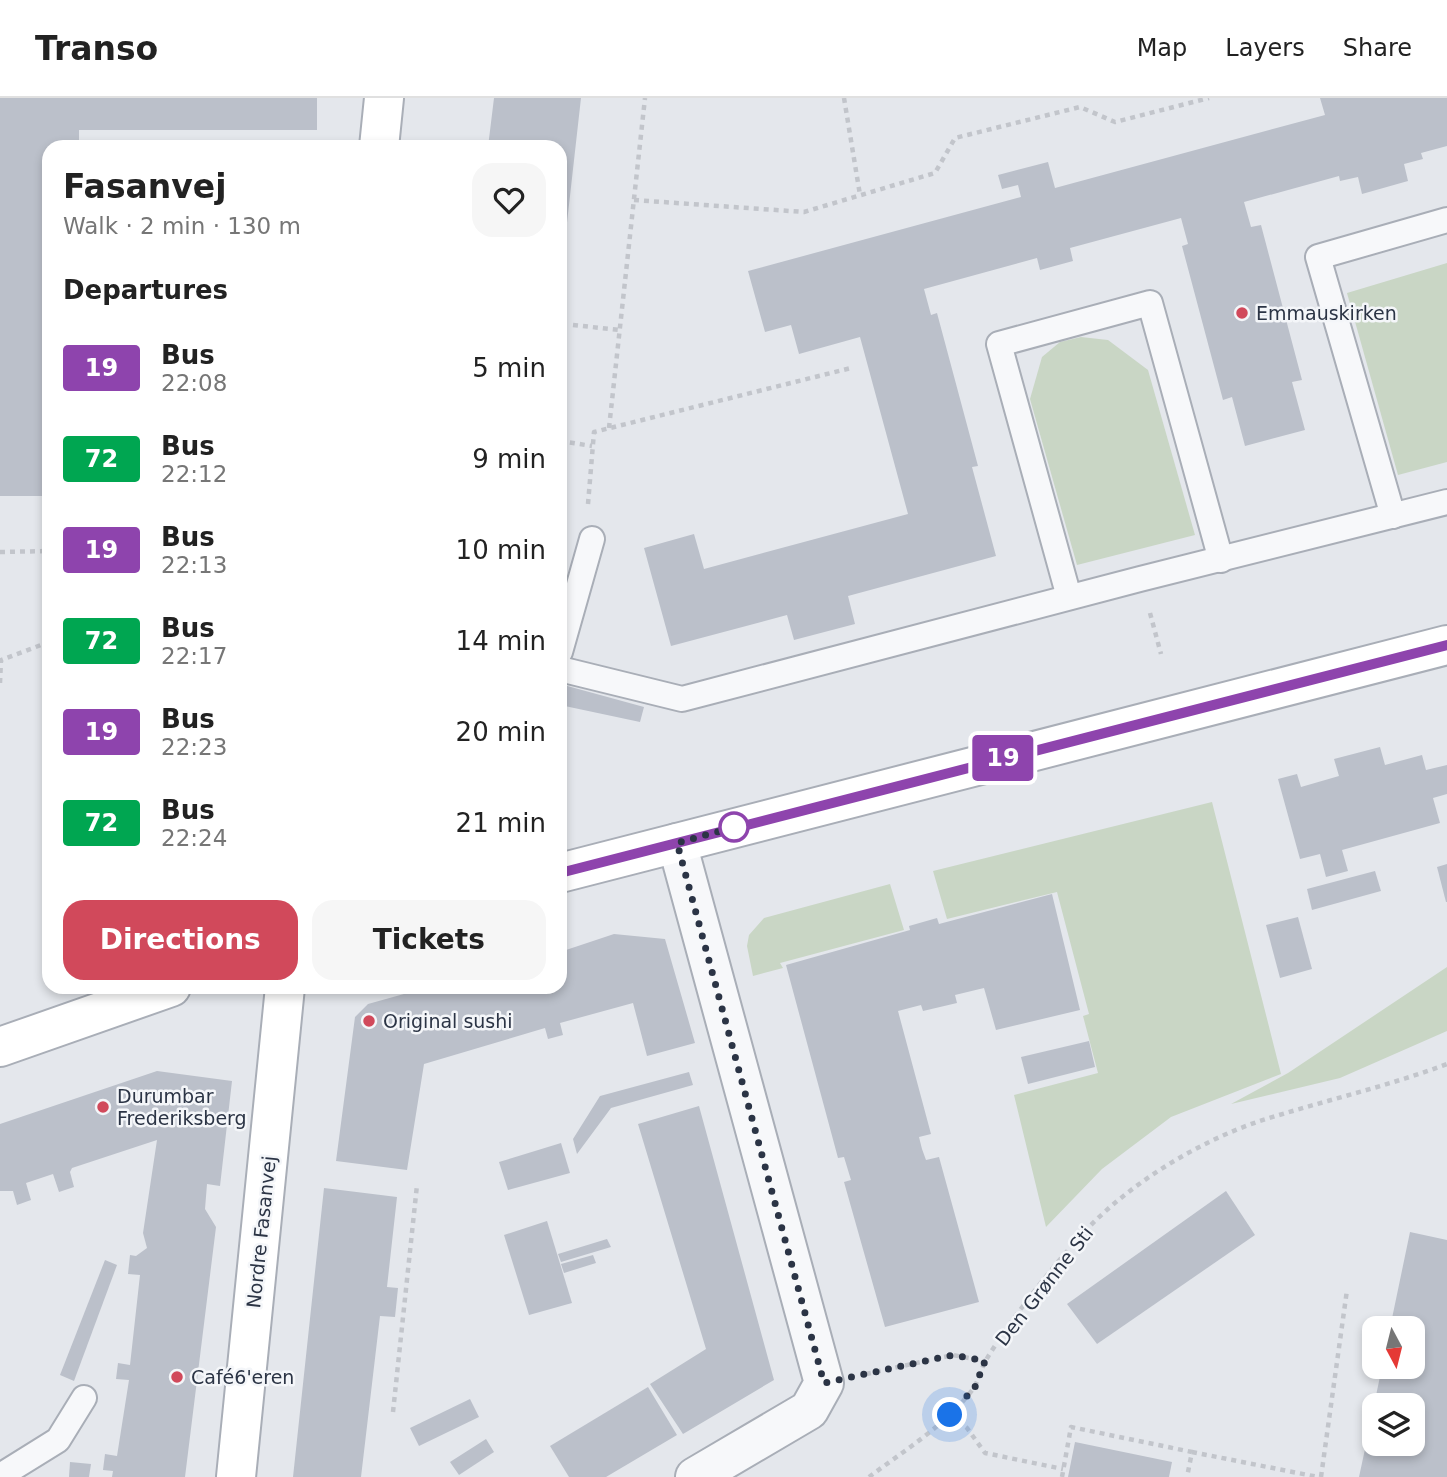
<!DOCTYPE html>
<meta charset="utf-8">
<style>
body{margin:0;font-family:"DejaVu Sans",sans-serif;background:#f6f6f6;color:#222;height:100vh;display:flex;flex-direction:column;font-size:26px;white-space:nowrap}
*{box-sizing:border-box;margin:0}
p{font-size:23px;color:#767676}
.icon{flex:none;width:38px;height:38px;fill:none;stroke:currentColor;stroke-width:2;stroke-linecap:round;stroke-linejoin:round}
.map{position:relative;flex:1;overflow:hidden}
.panel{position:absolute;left:42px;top:42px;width:525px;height:854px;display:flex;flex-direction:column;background:#fff;border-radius:21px;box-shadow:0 4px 10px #0003}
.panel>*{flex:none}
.badge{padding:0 14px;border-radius:5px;font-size:24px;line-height:46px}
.needle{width:46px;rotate:173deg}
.tools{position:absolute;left:1362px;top:1218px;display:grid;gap:14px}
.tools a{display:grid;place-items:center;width:63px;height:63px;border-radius:14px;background:#fff;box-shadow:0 4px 10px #0003;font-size:35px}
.you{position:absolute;width:35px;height:35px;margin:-18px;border:5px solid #fff;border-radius:50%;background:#1a73e8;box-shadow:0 0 0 10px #1a73e833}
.map>.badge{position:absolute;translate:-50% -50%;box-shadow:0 0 0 4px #fff}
h2{padding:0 21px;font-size:26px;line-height:63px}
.round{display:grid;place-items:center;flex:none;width:74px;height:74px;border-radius:21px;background:#f6f6f6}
.overview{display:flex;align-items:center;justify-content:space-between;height:119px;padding:0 21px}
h1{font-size:33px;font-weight:700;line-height:52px}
.primary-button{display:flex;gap:14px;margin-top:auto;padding:14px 21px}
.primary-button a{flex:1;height:80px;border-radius:21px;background:#d1495b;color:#fff;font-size:28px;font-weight:700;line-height:80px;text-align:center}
.primary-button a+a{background:#f6f6f6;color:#222}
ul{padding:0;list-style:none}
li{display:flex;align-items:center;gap:21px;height:91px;padding:0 21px}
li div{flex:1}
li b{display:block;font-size:26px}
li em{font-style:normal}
li .badge{min-width:77px;font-weight:700;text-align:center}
header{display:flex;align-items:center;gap:42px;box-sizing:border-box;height:98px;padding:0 35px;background:#fff;border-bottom:2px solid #e0e0e0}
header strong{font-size:33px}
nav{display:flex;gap:38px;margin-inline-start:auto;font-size:24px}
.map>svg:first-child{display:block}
</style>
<header>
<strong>Transo</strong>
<nav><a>Map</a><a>Layers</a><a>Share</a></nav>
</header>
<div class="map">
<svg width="1447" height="1379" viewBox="0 0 1447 1379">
<rect width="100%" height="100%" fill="#e4e7ec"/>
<!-- green -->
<g fill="#c9d6c5">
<path d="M 1447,165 L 1447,364 L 1398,377 L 1347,195 Z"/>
<path d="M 1081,239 L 1108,242 L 1148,272 L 1195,437 L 1077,467 L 1030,301 L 1042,259 L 1060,244 Z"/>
<path d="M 1212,704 L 1281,976 L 1171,1019 L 1102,1071 L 1046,1129 L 1014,997 L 1098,975 L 1083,918 L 1089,916 L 1057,794 L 947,821 L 933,773 Z"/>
<path d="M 890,786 L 904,832 L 780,865 L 783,870 L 753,878 L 747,848 L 749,837 L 764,820 Z"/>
<path d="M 1447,869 L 1447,933 L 1340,980 L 1231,1006 L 1288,975 Z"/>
</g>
<!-- building -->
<g fill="#bbc0ca">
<path d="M 0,0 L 317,0 L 317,32 L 79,32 L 79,49 L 49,49 L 49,398 L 0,398 Z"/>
<path d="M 494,0 L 581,0 L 562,169 L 560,49 L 488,49 Z"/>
<path d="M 1320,0 L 1447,0 L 1447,48 L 1421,55 L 1423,61 L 1404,66 L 1408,83 L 1362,96 L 1358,79 L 1340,83 L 1339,78 L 1244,104 L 1251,129 L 1261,127 L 1302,282 L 1292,284 L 1305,332 L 1245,348 L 1232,299 L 1223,302 L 1182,148 L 1188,146 L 1181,120 L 1070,150 L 1073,163 L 1040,172 L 1037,160 L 924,191 L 931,217 L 937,215 L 978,368 L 972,369 L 996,458 L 848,498 L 855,526 L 794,542 L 787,517 L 671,548 L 644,450 L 694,436 L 704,471 L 908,416 L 860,239 L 799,256 L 791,227 L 765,234 L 748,173 L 1021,99 L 1018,87 L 1002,91 L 998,77 L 1048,64 L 1055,90 L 1325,17 Z"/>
<path d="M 560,586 L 644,609 L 640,624 L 560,607 Z"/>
<path d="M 1380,649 L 1385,667 L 1422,657 L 1426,672 L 1447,667 L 1447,696 L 1433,700 L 1440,725 L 1342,752 L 1348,773 L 1326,779 L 1320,756 L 1300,761 L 1278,681 L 1297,676 L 1301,689 L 1339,678 L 1334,661 Z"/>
<path d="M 1447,766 L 1447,804 L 1446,804 L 1437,769 Z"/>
<path d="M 1375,773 L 1381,793 L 1312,812 L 1307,791 Z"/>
<path d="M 1052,796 L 1080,912 L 996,932 L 984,890 L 955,897 L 957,905 L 923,913 L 921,907 L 898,913 L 931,1036 L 919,1039 L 922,1051 L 926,1062 L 939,1059 L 979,1204 L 885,1229 L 844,1084 L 851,1082 L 844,1059 L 838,1060 L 786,867 L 910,832 L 909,828 L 937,820 L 939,826 Z"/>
<path d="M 1298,819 L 1312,871 L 1280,880 L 1266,827 Z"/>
<path d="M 614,836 L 665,841 L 695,945 L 647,958 L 633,905 L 560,925 L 563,937 L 548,941 L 545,930 L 424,966 L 407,1072 L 336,1063 L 355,919 L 368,906 L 429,889 L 560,889 L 560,854 Z"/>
<path d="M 1089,943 L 1095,969 L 1028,986 L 1021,959 Z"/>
<path d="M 157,973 L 232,983 L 220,1088 L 207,1086 L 205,1111 L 216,1129 L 185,1379 L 112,1379 L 113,1373 L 103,1372 L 105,1356 L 117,1358 L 129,1282 L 116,1281 L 118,1265 L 130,1267 L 140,1177 L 128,1176 L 130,1157 L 136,1158 L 147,1150 L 143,1135 L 157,1042 L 72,1070 L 70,1074 L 74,1089 L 59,1094 L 53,1076 L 26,1085 L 31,1102 L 17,1107 L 13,1093 L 0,1093 L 0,1026 Z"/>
<path d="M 689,974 L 693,987 L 611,1010 L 577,1056 L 573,1041 L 600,998 Z"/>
<path d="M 699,1008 L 774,1282 L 683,1336 L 650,1286 L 706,1251 L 638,1026 Z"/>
<path d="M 561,1045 L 570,1075 L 508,1092 L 499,1064 Z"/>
<path d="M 324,1090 L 397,1099 L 387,1189 L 398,1190 L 395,1219 L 380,1218 L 361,1379 L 293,1379 Z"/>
<path d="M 1226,1093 L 1255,1137 L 1097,1246 L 1067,1206 Z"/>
<path d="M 547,1123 L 572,1205 L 529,1217 L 504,1137 Z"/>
<path d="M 1410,1134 L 1447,1142 L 1447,1379 L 1359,1379 L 1373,1314 L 1374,1346 L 1412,1346 L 1412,1307 L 1374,1307 L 1382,1269 L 1412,1269 L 1412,1230 L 1390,1230 Z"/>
<path d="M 607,1141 L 611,1149 L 561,1164 L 558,1156 Z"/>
<path d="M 593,1157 L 596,1165 L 564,1175 L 561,1166 Z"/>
<path d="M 105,1162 L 117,1167 L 74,1283 L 60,1277 Z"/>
<path d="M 648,1289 L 677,1337 L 606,1379 L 569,1379 L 550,1348 Z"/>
<path d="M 470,1301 L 479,1319 L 419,1348 L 410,1330 Z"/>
<path d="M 486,1341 L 494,1354 L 459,1377 L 450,1364 Z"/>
<path d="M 1075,1344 L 1172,1364 L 1169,1379 L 1068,1379 Z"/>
<path d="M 70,1364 L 91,1366 L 89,1379 L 69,1379 Z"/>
</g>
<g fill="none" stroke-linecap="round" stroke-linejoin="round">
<!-- lane casing -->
<g stroke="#a9aeb7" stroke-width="28">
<g id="lane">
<path d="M 1393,418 L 1318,159 L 1447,122"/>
<path d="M 1069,499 L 999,246 L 1150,205 L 1221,462"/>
<path d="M 560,554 L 592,441"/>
<path d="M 560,571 L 682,601 L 1140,481 L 1447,404"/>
<path d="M 0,1378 L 58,1342 L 84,1300"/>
</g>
</g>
<!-- street casing -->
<g stroke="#a9aeb7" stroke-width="42">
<path id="street" d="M 677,745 L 824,1285 L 809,1312 L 695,1379"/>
</g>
<!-- secondary casing -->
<g stroke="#a9aeb7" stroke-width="42">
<g id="secondary">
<path d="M 379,49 L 384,0"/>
<path d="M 560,775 L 1447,547"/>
<path d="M 0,949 L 171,889"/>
<path d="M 236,1379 L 285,889"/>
</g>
</g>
<!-- path -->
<g stroke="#c2c5cb" stroke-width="4.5" stroke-dasharray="5 5" stroke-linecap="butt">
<path d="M 844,0 L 860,97"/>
<path d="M 634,102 L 804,114 L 935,75 L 955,40 L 1080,9 L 1115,24 L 1209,0"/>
<path d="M 573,227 L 620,232"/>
<path d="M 609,330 L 645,0"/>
<path d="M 560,343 L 592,348"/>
<path d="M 588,406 L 594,334 L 851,270"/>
<path d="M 0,454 L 49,453"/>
<path d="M 1150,515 L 1161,556"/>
<path d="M 0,585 L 1,562 L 49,544"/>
<path d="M 866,1276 L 953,1257 L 985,1263"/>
<path d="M 393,1314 L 417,1087"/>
<path d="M 950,1317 L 967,1330 L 985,1355 L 1063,1371"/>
<path d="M 1192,1354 L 1318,1379"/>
<path d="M 869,1379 C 905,1352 946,1327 973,1291 C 979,1282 981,1271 986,1262 C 1010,1222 1058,1161 1090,1128 C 1134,1083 1200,1043 1260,1023 C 1322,1003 1386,989 1447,966"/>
<path d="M 1062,1379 L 1071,1329 L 1192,1354 L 1187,1379"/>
<path d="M 1321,1379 L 1347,1192"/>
</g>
<!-- lane -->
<use href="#lane" stroke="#f7f8fa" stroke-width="24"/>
<!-- street -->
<use href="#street" stroke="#f7f8fa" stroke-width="38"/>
<!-- secondary -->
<use href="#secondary" stroke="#fff" stroke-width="38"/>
</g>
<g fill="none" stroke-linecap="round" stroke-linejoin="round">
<!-- line casing -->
<g stroke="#fff" stroke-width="16">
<path id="line" d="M 560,775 L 1447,547"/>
</g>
<!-- line -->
<use href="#line" stroke="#8e44ad" stroke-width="10"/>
<!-- walk -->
<path stroke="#2b3445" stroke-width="7" stroke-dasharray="0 12.6" d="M 734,729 L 738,728 L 677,745 L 824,1285 L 953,1257 L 985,1263 L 975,1289 L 950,1317"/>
</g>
<!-- markers -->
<g fill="#d1495b" stroke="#f4f6f9" stroke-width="2.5">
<circle cx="1242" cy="215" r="7"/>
<circle cx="369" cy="923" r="7"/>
<circle cx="103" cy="1009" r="7"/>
<circle cx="177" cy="1279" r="7"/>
</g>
<circle fill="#fff" stroke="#8e44ad" stroke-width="3.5" cx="734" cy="729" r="14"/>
<g text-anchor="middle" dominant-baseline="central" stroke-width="5" stroke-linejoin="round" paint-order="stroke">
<!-- poi labels -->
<g font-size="19" fill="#2b3445" stroke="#f4f6f9" text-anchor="start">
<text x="1256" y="215">Emmauskirken</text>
<text x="383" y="923">Original sushi</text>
<text x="117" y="998">Durumbar<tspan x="117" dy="22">Frederiksberg</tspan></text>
<text x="191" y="1279">Café6'eren</text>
</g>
<!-- street labels -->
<g font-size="19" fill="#2b3445" stroke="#f4f6f9">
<text transform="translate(261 1134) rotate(-84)">Nordre Fasanvej</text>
<text transform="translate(1044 1188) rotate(-52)">Den Grønne Sti</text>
</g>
</g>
</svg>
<div class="tools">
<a><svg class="needle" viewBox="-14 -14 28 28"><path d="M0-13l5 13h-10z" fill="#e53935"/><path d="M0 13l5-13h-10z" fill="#767676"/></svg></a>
<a><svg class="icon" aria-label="layers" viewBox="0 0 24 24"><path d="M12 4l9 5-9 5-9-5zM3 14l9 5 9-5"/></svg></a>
</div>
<div class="you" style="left:950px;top:1317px"></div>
<b class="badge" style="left:1003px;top:660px;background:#8e44ad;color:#fff">19</b>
<section class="panel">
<div class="overview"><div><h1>Fasanvej</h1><p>Walk · 2 min · 130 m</p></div><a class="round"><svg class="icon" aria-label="heart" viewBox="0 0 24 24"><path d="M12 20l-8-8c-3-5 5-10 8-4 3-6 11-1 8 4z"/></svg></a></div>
<h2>Departures</h2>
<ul>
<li><span class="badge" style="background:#8e44ad;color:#fff">19</span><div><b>Bus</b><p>22:08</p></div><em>5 min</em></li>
<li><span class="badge" style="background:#00a651;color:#fff">72</span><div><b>Bus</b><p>22:12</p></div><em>9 min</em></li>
<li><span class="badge" style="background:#8e44ad;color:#fff">19</span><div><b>Bus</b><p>22:13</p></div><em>10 min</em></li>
<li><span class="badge" style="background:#00a651;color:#fff">72</span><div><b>Bus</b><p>22:17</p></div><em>14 min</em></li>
<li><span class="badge" style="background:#8e44ad;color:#fff">19</span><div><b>Bus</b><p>22:23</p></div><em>20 min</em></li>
<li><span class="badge" style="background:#00a651;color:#fff">72</span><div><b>Bus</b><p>22:24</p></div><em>21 min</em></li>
</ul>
<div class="primary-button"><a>Directions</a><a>Tickets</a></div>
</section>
</div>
